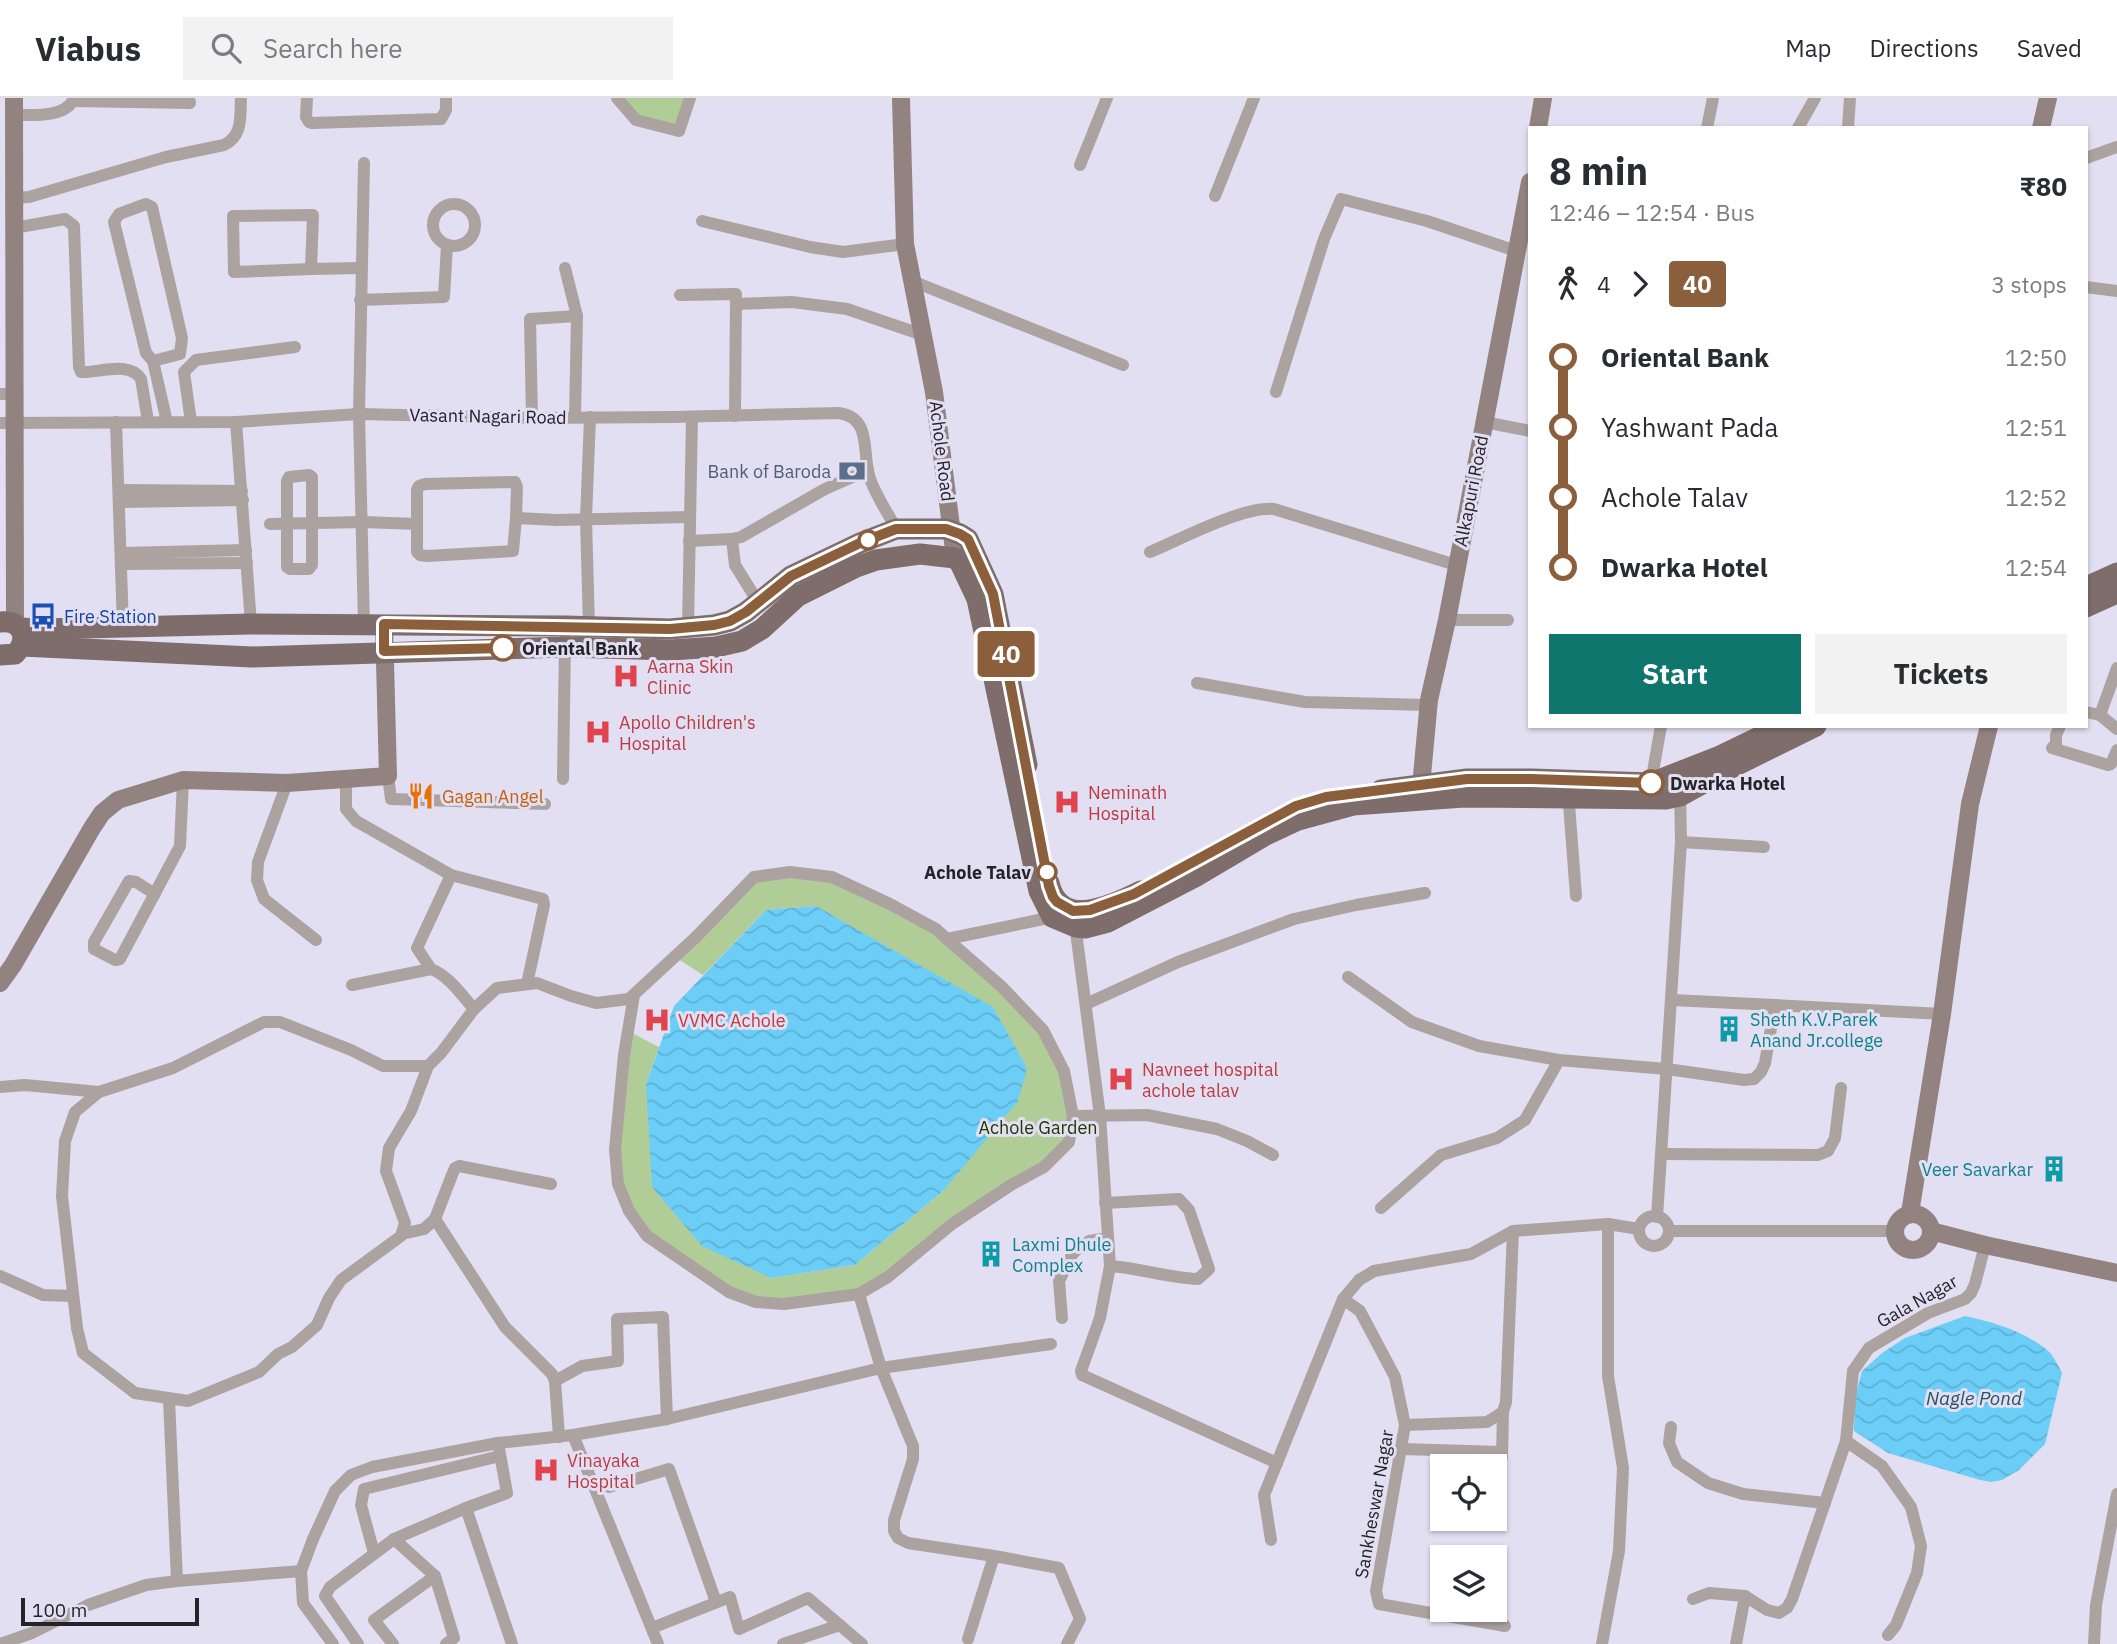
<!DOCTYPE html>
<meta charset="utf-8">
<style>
body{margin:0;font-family:"IBM Plex Sans",sans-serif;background:#f2f2f3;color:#2b2b33;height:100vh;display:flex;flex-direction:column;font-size:26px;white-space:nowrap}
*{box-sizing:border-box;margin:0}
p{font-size:23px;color:#7c7c81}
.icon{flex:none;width:38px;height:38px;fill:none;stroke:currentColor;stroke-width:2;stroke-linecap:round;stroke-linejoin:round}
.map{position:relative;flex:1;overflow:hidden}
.side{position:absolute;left:1528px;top:28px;width:560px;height:602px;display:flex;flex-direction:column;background:#fff;border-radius:0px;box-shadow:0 2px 5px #0004}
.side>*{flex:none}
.badge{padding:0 14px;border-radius:5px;font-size:24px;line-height:46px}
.controls{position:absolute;left:1430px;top:1356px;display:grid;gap:14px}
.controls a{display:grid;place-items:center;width:77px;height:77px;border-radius:0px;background:#fff;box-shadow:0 2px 5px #0004;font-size:35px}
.scale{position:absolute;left:21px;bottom:18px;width:178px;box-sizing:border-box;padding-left:7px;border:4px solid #24232a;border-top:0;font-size:19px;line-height:24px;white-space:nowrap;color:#24232a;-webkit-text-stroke:5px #e2dff2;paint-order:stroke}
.map>.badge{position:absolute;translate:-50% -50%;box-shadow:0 0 0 4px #fff}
.legs{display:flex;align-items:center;gap:10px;height:77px;padding:0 21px;font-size:23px}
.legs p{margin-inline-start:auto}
.headline{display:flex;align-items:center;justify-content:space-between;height:119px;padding:0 21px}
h1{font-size:38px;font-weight:700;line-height:52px}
.cta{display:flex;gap:14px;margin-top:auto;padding:14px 21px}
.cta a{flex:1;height:80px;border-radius:0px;background:#0f766e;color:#fff;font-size:28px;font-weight:700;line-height:80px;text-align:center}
.cta a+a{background:#f2f2f3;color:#2b2b33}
ul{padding:0 21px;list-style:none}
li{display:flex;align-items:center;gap:24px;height:70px;font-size:26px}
li i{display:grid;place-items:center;width:10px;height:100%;margin:0 9px;background:currentColor}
li i::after{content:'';width:18px;height:18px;margin:-9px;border:5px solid;border-radius:50%;background:#fff}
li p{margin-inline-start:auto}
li:first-child i{background:linear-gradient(#0000 50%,currentColor 0)}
li:last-child i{background:linear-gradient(currentColor 50%,#0000 0)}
header{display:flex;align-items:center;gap:42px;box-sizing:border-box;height:98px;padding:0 35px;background:#fff;border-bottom:2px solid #e1e1e2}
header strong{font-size:33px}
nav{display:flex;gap:38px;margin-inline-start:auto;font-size:24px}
.search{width:490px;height:63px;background:#f2f2f3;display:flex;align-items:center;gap:18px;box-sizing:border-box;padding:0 24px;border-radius:0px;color:#7c7c81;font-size:26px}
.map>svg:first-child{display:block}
</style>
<header>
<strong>Viabus</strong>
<div class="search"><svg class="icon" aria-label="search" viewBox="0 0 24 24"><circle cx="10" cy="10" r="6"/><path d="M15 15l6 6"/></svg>Search here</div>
<nav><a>Map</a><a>Directions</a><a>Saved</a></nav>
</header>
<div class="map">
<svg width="2117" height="1546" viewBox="0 0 2117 1546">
<defs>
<pattern id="water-waves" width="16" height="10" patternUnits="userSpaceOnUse" patternTransform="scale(1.75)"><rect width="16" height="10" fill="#6ccef7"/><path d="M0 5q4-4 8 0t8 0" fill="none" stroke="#5db1d4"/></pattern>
</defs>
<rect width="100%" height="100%" fill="#e2dff2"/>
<!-- park -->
<g fill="#b1cd97">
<path d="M 624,0 L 685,0 L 676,27 L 638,17 Z"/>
<path d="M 754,779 L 832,779 L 936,831 L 1043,932 L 1066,983 L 1069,1044 L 859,1196 L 756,1204 L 647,1138 L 629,1113 L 615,1051 L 632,935 L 659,949 L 646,986 L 771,1180 L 855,1167 L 944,1092 L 816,808 L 766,812 L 703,877 L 675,859 Z"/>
</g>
<!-- water -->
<g fill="url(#water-waves)">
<path d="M 816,808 L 993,909 L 1027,970 L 1018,1003 L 944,1092 L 855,1167 L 771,1180 L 702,1148 L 652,1089 L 646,986 L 674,908 L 766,812 Z"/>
<path d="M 1965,1218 C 1993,1224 2024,1233 2047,1252 C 2053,1257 2058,1267 2062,1275 L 2045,1346 L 2019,1372 L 2002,1382 L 1991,1384 L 1980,1382 L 1888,1355 L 1854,1333 L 1855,1300 L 1862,1273 L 1882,1255 L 1905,1240 Z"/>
</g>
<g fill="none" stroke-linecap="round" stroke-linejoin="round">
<!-- street -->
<g stroke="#aca2a0" stroke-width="12">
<path d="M 307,0 L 306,19 L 309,24 L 312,25 L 441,21 L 446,12 L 446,0"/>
<path d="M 617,0 L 636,22 L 679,33 L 690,0"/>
<path d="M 74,3 L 190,5 L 189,0"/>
<path d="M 14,17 C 32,17 67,20 74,0"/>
<path d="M 1707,30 L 1713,0"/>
<path d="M 1798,30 L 1815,0"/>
<path d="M 1848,30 L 1850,0"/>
<path d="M 2086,60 L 2117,49"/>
<path d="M 364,65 L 359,316 L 364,527"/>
<path d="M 1080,67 L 1107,0"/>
<path d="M 1215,98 L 1254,0"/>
<path d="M 14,100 L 29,99 L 166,59 L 224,47 C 243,38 240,19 241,0"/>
<circle cx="454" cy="127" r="21"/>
<path d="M 146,106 L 152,109 L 182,240 L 180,256 L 153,263 L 146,255 L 114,124 L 119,116 Z"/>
<path d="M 702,123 L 810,149 L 843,154 L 905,146"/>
<path d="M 14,130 L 65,121 L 74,128 L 79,269 L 81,274 L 86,274 C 103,273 131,264 141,281 L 148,323"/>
<path d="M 565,170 L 577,218 L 575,319"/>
<path d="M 311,171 L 234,174 L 233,118 L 313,117 L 311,171 L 361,170"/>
<path d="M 912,183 L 1123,267"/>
<path d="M 2086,189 L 2117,193"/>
<path d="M 680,197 L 736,196 L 735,318"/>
<path d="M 360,202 L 444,199 L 447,147"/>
<path d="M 736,206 L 792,204 L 847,211 L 923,237"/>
<path d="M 153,263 L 167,324"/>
<path d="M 1276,294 L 1324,141 L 1341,101 L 1427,123 L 1516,153"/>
<path d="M 0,296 L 15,296"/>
<path d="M 532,320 L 530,221 L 577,218"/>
<path d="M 116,324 L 123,529"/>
<path d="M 191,324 L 184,274 L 196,262 L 295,249"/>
<path d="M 236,324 L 251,526"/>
<path d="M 1484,324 L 1530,333"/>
<path d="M 0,325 L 236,324 L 359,316 L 532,320 L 673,319 L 839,315 C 872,320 862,353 869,377 C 874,396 888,414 896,431"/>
<path d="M 309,377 L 312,379 L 312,467 L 309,471 L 290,471 L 287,469 L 287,383 L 289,379 Z"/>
<path d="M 120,392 L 242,393"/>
<path d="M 120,404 L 243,402"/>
<path d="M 270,426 L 363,424 L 417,426 L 417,454 L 420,457 L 427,458 L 513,453 L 516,420 L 557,422 L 689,419"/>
<path d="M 417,426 L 417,392 L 419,388 L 425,386 L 515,384 L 517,389 L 516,420"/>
<path d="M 732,441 L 735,467 L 758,504"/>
<path d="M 689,443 L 732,441 L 741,439 L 825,391 L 868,372"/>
<path d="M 1150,454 C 1181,441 1243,408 1274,411 L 1456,467"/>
<path d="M 122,455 L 246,452"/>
<path d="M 122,466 L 247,465"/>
<path d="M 1447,522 L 1508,522"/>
<path d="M 589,529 L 586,421 L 590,319"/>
<path d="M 688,529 L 692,319"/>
<path d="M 1197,585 L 1305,604 L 1429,607"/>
<path d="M 2086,614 L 2100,617 L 2117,631"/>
<path d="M 2100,617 L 2117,570"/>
<path d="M 2060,628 L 2056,637 L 2056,646 L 2052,650 L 2108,667 L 2111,666 L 2117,652"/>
<path d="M 388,678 L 391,701 L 545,706"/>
<path d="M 346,681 L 346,711 L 356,723 L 451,777"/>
<path d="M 563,681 L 565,542"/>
<path d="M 287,685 L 258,764 L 257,782 L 264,801 L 316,842"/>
<path d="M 1651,685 L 1661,628"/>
<path d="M 1568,693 L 1576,798"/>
<path d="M 1681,744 L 1764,749"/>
<path d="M 155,796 L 136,784 L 129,783 L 94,844 L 94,851 L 115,862 L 120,861 L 180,748 L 183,682"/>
<path d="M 1075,826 L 1100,1018 L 1110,1168 L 1100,1220 L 1081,1273 L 1082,1277 L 1277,1365"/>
<path d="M 431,871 L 417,850 L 451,777 L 543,801 L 544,807 L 527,886"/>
<path d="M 1348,879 L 1412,924 L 1479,948 L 1559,962 L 1667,971 L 1744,982 L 1754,981 L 1761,974 L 1765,965 L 1775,907 L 1942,916"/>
<path d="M 352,887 L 431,871 C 449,878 461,896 474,911"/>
<path d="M 634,897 L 624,957 L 615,1051 L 618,1086 L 629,1113 L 647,1138 L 729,1194 L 756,1204 L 784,1206 L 859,1196 L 888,1179 L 952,1126 L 1011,1087 L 1044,1069 L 1069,1044 L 1073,1018 L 1064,973 L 1043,932 L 1001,888 L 947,841"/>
<path d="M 1672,902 L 1775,907"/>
<path d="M 1086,906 L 1178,864 L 1294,821 L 1356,807 L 1425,795"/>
<path d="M 428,968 L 411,1013 L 389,1050 L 386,1073 L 405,1125 L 401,1138 L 341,1182 L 329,1200 L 317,1227 L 292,1249 L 278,1256 L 259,1274 L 188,1303 L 135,1295 L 83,1255 L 77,1230 L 62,1098 L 65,1043 L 75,1014 L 99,994 L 173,970 L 264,924 L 280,924 L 351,952 L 383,968 L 428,968 L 441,955 L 474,911 L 497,890 L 537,885 L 571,898 L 596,905 L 629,901 L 696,839 L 754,779 L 790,774 L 832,779 L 890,806 L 936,831 L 947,841 L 1058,818"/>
<path d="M 0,989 L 25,987 L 99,994"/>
<path d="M 1073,1018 L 1147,1017 L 1217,1031 L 1247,1043 L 1273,1057"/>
<path d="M 1662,1056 L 1818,1057 L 1828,1053 L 1835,1040 L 1841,990"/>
<path d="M 1105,1105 L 1179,1101 L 1189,1112 L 1209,1171 L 1198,1181 C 1168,1180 1140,1170 1110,1168"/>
<path d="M 1381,1110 L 1441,1057 L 1497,1040 L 1525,1022 L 1559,962"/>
<circle cx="1654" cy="1133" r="15"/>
<path d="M 1657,1119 L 1681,744 L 1680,692"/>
<path d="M 435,1121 L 505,1229 L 552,1276 L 555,1283 L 559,1339"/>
<path d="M 1669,1133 L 1894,1133"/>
<path d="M 402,1136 L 424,1131 L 435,1121 L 452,1077 L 455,1070 L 459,1068 L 551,1086"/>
<path d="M 0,1178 L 43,1197 L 73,1198"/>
<path d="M 1343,1201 L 1360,1213 L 1395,1279 L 1405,1327 L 1376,1493 L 1379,1506 L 1505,1528"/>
<path d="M 1062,1220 L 1059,1183 L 1073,1155 L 1089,1143 L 1108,1140"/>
<path d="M 1051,1246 L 881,1270 L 913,1348 L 913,1361 L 894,1422 L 894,1433 L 898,1440 L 908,1445 L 994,1458 L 1059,1470 L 1080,1521 L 1067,1546"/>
<path d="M 555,1283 L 582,1268 L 618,1263 L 617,1221 L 663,1219 L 667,1321"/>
<path d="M 169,1301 L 177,1483"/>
<path d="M 1405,1327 L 1487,1324 L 1503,1314"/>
<path d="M 1671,1329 L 1669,1345 L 1677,1364 L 1708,1385 L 1743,1396 L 1825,1405"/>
<path d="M 573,1337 L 658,1546"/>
<path d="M 1401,1351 L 1502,1354"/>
<path d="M 1502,1359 L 1503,1314 L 1506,1304 L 1513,1133"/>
<path d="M 609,1389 L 669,1371 L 716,1504"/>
<path d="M 466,1410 L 512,1546"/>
<path d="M 394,1441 L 435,1478 L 454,1540 L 446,1546"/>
<path d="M 1271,1442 L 1264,1397 L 1343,1201 L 1359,1182 L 1374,1173 L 1471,1156 L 1513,1133 L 1608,1126 L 1639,1131"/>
<path d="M 374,1455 L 361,1407 L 364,1391 L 500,1358"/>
<path d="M 1693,1501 L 1709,1495 L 1745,1498 L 1767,1512 L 1779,1515 L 1787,1510 L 1792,1501 L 1846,1343"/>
<path d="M 652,1530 L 730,1499 L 739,1531 L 808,1500 L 862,1546"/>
<path d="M 1888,1537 L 1896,1527 L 1917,1475 L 1921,1448 L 1911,1409 L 1882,1368 L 1846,1343 L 1853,1273 L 1869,1250 L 1928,1215 L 1965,1201 L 1971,1195 L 1975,1186 L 1985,1147"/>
<path d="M 968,1541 L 994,1458"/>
<path d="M 0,1546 L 32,1535 L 88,1507 L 146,1487 L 177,1483 L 301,1473"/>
<path d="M 333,1546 L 303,1505 L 301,1473 L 313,1441 L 335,1393 L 351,1377 L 372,1369 L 498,1345 L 573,1337 L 667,1321 L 881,1270 L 859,1196"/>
<path d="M 358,1546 L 325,1498 L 330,1489 L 394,1441 L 466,1410 L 507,1395 L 498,1345"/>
<path d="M 393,1546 L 374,1522 L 435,1478"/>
<path d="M 783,1546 L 840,1527"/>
<path d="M 1602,1546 L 1619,1453 L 1623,1370 L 1608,1278 L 1608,1126"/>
<path d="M 1736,1546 L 1745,1498"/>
<path d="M 2094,1546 L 2096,1507 L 2117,1396"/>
</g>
<!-- secondary -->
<g stroke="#928381" stroke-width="18">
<path d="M 14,0 L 15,526"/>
<path d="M 901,0 L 905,146 L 934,294 L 955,460"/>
<path d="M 1538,30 L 1543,0"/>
<path d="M 2041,30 L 2048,0"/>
<path d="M 1420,699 L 1429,602 L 1447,522 L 1530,84"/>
<path d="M 0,885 L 13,867 L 92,730 L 102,715 L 118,702 L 183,682 L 287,685 L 388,678 L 384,526"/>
<path d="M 1910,1115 L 1942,916 L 1970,706 L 1989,628"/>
<circle cx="1913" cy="1134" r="18"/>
<path d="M 1931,1133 L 1985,1147 L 2117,1175"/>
</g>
<!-- primary -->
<g stroke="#7e6d6a" stroke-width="21">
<path d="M 2086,489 L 2117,475"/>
<path d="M 2086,509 L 2117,495"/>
<path d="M 0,524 C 22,521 30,541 15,556 L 0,557"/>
<path d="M 20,530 L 40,531 L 251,526 L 566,528 L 670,531 L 714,527 L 730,523 L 746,514 L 791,478 L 860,445 L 896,431 L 946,431 L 960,436 L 968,441 L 993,496 L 1027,667"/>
<path d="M 22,548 L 252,559 L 565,549 L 671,552 L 716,549 L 742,543 L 762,531 L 798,498 L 856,469 L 876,462 L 920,456 L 955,460 L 960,465 L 977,501 L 1039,793 L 1052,819 L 1076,829 L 1085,830 L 1108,824 L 1195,779 L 1266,737 L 1298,722 L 1353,707 L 1464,699 L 1666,701 L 1680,698 L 1731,670 L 1816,628"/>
<path d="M 1381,692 L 1467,681 L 1533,681 L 1651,685 L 1720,658 L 1782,628"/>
<path d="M 1049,785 C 1060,832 1111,808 1141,793"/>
</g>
</g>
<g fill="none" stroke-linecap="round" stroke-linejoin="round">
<!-- line-1 casing -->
<g stroke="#fff" stroke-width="16">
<path id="line-1" d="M 503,550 L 384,553 L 384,526 L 670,531 L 714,527 L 730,523 L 746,514 L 791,478 L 860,445 L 896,431 L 946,431 L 960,436 L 968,441 L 993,496 L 1049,788 L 1053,799 L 1057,804 L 1073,813 L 1090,812 L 1134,796 L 1296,708 L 1326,699 L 1467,681 L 1532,681 L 1651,685"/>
</g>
<!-- line-1 -->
<use href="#line-1" stroke="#8b5e3c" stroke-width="10"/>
</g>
<!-- icons -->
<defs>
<g id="bank-bare" transform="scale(2.1)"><path d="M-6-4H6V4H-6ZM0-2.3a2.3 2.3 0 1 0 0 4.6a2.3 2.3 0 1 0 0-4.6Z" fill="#5c6f8a" stroke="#e2dff2" stroke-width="2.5" paint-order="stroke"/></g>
<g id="bus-bare" transform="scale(2.1)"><path d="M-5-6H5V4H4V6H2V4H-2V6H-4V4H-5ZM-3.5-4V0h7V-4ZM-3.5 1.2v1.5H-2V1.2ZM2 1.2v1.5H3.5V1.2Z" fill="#1a4fb4" stroke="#e2dff2" stroke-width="2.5" paint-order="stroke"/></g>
<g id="hospital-bare" transform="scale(2.1)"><path d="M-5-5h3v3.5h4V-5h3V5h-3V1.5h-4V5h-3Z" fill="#e0444e" stroke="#e2dff2" stroke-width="2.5" paint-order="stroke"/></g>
<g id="restaurant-bare" transform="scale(2.1)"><path d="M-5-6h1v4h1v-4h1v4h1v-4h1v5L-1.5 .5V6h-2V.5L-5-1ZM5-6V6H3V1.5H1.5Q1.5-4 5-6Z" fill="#e8710a" stroke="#e2dff2" stroke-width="2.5" paint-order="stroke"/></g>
<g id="building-bare" transform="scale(2.1)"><path d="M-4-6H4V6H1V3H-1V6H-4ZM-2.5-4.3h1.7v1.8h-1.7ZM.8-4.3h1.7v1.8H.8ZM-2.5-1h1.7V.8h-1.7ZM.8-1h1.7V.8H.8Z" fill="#0f9aa8" stroke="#e2dff2" stroke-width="2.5" paint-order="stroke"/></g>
</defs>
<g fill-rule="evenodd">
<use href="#bank-bare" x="852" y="373"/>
<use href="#bus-bare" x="43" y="518"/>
<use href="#hospital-bare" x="626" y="578"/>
<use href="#hospital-bare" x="598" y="634"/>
<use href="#restaurant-bare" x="421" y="698"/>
<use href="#hospital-bare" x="1067" y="704"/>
<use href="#hospital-bare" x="657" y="922"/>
<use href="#building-bare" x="1729" y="931"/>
<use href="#hospital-bare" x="1121" y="981"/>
<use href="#building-bare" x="2054" y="1071"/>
<use href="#building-bare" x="991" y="1156"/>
<use href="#hospital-bare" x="546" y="1372"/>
</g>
<!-- markers -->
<g fill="#fff" stroke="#8b5e3c" stroke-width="3.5">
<circle cx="868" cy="442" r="9"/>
<circle cx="503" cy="550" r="12"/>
<circle cx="1651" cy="685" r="12"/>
<circle cx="1047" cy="774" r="9"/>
</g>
<g text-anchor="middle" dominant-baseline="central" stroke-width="6" stroke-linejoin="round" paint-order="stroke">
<!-- street labels -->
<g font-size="18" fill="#24232a" stroke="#e2dff2">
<text transform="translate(488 318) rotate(1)">Vasant Nagari Road</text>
<text transform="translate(942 353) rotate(83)">Achole Road</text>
<text transform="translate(1471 393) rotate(-79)">Alkapuri Road</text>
<text transform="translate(1917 1203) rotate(-29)">Gala Nagar</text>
<text transform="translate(1374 1406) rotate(-80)">Sankheswar Nagar</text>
</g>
<!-- service labels -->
<g font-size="18" fill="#4e5e75" stroke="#e2dff2" text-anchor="end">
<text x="831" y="373">Bank of Baroda</text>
</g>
<!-- transit labels -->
<g font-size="18" fill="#164399" stroke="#e2dff2" text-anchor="start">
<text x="64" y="518">Fire Station</text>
</g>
<!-- stop labels -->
<g font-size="18" font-weight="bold" fill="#24232a" stroke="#e2dff2" text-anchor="start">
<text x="522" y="550">Oriental Bank</text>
<text x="1670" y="685">Dwarka Hotel</text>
<text x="1031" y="774" text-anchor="end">Achole Talav</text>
</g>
<!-- health labels -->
<g font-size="18" fill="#be3a42" stroke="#e2dff2" text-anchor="start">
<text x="647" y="568">Aarna Skin<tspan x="647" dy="21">Clinic</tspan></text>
<text x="619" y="624">Apollo Children's<tspan x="619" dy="21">Hospital</tspan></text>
<text x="1088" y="694">Neminath<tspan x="1088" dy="21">Hospital</tspan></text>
<text x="678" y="922">VVMC Achole</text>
<text x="1142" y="971">Navneet hospital<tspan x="1142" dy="21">achole talav</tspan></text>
<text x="567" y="1362">Vinayaka<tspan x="567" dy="21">Hospital</tspan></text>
</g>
<!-- food labels -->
<g font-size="18" fill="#c56008" stroke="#e2dff2" text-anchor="start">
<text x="442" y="698">Gagan Angel</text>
</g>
<!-- culture labels -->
<g font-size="18" fill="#0d838f" stroke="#e2dff2" text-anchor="start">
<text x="1750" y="921">Sheth K.V.Parek<tspan x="1750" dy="21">Anand Jr.college</tspan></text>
<text x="2033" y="1071" text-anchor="end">Veer Savarkar</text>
<text x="1012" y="1146">Laxmi Dhule<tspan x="1012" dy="21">Complex</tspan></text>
</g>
<!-- park labels -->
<g font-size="18" fill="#233901" stroke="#e2dff2">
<text x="1038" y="1029">Achole Garden</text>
</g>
<!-- water labels -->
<g font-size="19" font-style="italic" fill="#295365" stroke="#e2dff2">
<text x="1974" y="1300">Nagle Pond</text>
</g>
</g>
</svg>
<div class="controls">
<a><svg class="icon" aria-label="locate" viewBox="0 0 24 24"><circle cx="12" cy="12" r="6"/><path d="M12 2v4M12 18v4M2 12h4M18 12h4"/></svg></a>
<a><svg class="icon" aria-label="layers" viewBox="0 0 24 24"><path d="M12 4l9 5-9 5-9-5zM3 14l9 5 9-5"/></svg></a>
</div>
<div class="scale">100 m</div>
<b class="badge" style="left:1006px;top:556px;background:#8b5e3c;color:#fff">40</b>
<section class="side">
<div class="headline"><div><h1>8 min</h1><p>12:46 – 12:54 · Bus</p></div><b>₹80</b></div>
<div class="legs"><svg class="icon" aria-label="walk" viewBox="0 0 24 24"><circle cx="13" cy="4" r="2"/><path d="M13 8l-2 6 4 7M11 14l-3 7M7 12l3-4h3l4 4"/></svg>4<svg class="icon" aria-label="forward" viewBox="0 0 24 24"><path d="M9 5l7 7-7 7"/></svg><b class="badge" style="background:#8b5e3c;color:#fff">40</b><p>3 stops</p></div>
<ul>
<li><i style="color:#8b5e3c"></i><b>Oriental Bank</b><p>12:50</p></li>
<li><i style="color:#8b5e3c"></i><span>Yashwant Pada</span><p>12:51</p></li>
<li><i style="color:#8b5e3c"></i><span>Achole Talav</span><p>12:52</p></li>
<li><i style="color:#8b5e3c"></i><b>Dwarka Hotel</b><p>12:54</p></li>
</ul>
<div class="cta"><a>Start</a><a>Tickets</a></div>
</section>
</div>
